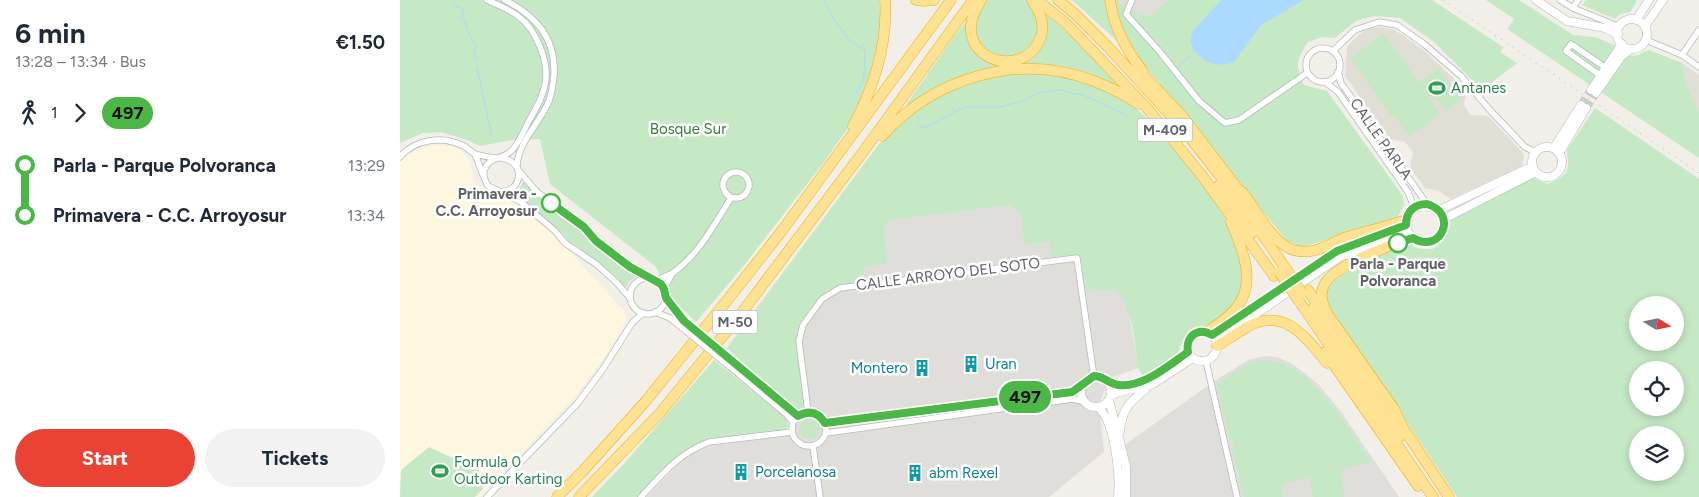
<!DOCTYPE html>
<meta charset="utf-8">
<style>
body{margin:0;font-family:Figtree,sans-serif;background:#f2f2f3;color:#1f2937;height:100vh;display:flex;flex-direction:column;font-size:19px;white-space:nowrap}
*{box-sizing:border-box;margin:0}
p{font-size:16px;color:#747a83}
.icon{flex:none;width:28px;height:28px;fill:none;stroke:currentColor;stroke-width:2;stroke-linecap:round;stroke-linejoin:round}
.map{position:relative;flex:1;overflow:hidden}
.side{display:flex;flex-direction:column;background:#fff;width:400px}
.side>*{flex:none}
.badge{padding:0 10px;border-radius:16px;font-size:18px;line-height:32px}
.needle{width:32px;rotate:100deg}
.buttons{position:absolute;left:1229px;top:296px;display:grid;gap:10px}
.buttons a{display:grid;place-items:center;width:55px;height:55px;border-radius:50%;background:#fff;box-shadow:0 2px 8px #0003;font-size:25px}
.map>.badge{position:absolute;translate:-50% -50%;box-shadow:0 0 0 2px #fff}
.legs{display:flex;align-items:center;gap:8px;height:55px;padding:0 15px;font-size:16px}
.legs p{margin-inline-start:auto}
.summary{display:flex;align-items:center;justify-content:space-between;height:85px;padding:0 15px}
h1{font-size:28px;font-weight:700;line-height:38px}
.action{display:flex;gap:10px;margin-top:auto;padding:10px 15px}
.action a{flex:1;height:58px;border-radius:30px;background:#ea4335;color:#fff;font-size:20px;font-weight:700;line-height:58px;text-align:center}
.action a+a{background:#f2f2f3;color:#1f2937}
ul{padding:0 15px;list-style:none}
li{display:flex;align-items:center;gap:18px;height:50px;font-size:19px}
li i{display:grid;place-items:center;width:8px;height:100%;margin:0 6px;background:currentColor}
li i::after{content:'';width:12px;height:12px;margin:-6px;border:4px solid;border-radius:50%;background:#fff}
li p{margin-inline-start:auto}
li:first-child i{background:linear-gradient(#0000 50%,currentColor 0)}
li:last-child i{background:linear-gradient(currentColor 50%,#0000 0)}
main{display:flex;flex:1;min-height:0}
.map>svg:first-child{display:block}
</style>
<main>
<section class="side">
<div class="summary"><div><h1>6 min</h1><p>13:28 – 13:34 · Bus</p></div><b>€1.50</b></div>
<div class="legs"><svg class="icon" aria-label="walk" viewBox="0 0 24 24"><circle cx="13" cy="4" r="2"/><path d="M13 8l-2 6 4 7M11 14l-3 7M7 12l3-4h3l4 4"/></svg>1<svg class="icon" aria-label="forward" viewBox="0 0 24 24"><path d="M9 5l7 7-7 7"/></svg><b class="badge" style="background:#4ab747;color:#111">497</b></div>
<ul>
<li><i style="color:#4ab747"></i><b>Parla - Parque Polvoranca</b><p>13:29</p></li>
<li><i style="color:#4ab747"></i><b>Primavera - C.C. Arroyosur</b><p>13:34</p></li>
</ul>
<div class="action"><a>Start</a><a>Tickets</a></div>
</section>
<div class="map">
<svg width="1299" height="497" viewBox="0 0 1299 497">
<rect width="100%" height="100%" fill="#f1efe8"/>
<!-- commercial -->
<path fill="#fef7e0" d="M 32,145 L 52,146 L 61,151 L 69,159 L 75,184 L 120,204 L 150,230 L 226,313 L 226,321 L 207,354 L 174,398 L 79,497 L 0,497 L 0,162 L 6,155 Z"/>
<!-- industrial -->
<g fill="#e0deda">
<path d="M 719,0 L 768,0 L 750,16 L 741,15 L 719,3 Z"/>
<path d="M 611,205 L 620,214 L 624,245 L 649,241 L 669,255 L 677,258 L 682,269 L 686,292 L 716,288 L 724,299 L 729,312 L 738,368 L 711,378 L 699,403 L 704,452 L 649,497 L 246,497 L 284,458 L 308,446 L 383,436 L 404,404 L 396,342 L 398,327 L 409,311 L 428,290 L 438,286 L 463,267 L 483,229 L 490,220 Z"/>
<path d="M 866,356 L 880,358 L 894,365 L 918,384 L 942,413 L 999,497 L 722,497 L 722,468 L 719,449 L 816,380 L 850,359 Z"/>
</g>
<!-- education -->
<g fill="#e1ded6">
<path d="M 980,27 L 992,29 L 1003,35 L 1023,50 L 1047,72 L 1066,91 L 1064,106 L 1071,115 L 1088,116 L 1123,153 L 1124,158 L 1122,166 L 1050,199 L 1039,191 L 1025,188 L 1010,167 L 1013,152 L 1005,142 L 990,139 L 945,76 L 947,47 L 959,34 L 969,29 Z"/>
<path d="M 1282,63 L 1299,75 L 1299,111 L 1285,83 Z"/>
</g>
<!-- green -->
<g fill="#c5e8c5" fill-rule="evenodd">
<path d="M 0,0 L 479,0 L 481,28 L 472,68 L 465,91 L 450,125 L 424,162 L 345,264 L 296,322 L 275,301 L 255,266 L 150,184 L 140,139 L 111,140 L 80,146 L 67,140 L 41,132 L 23,133 L 0,143 Z"/>
<path d="M 585,0 L 627,0 L 671,34 L 731,96 L 701,78 L 657,65 L 581,70 L 505,106 L 556,34 Z"/>
<path d="M 672,0 L 719,0 L 719,3 L 741,15 L 750,16 L 768,0 L 1032,0 L 1103,47 L 1100,52 L 1117,63 L 1082,90 L 1034,42 L 1000,18 L 974,16 L 956,21 L 935,38 L 922,37 L 908,42 C 896,61 895,65 904,85 L 927,91 L 1003,196 L 1004,205 L 997,218 L 902,247 L 887,241 L 744,65 Z"/>
<path d="M 1086,0 L 1119,0 L 1173,35 L 1195,37 L 1212,44 L 1230,56 L 1238,55 L 1249,50 L 1282,63 L 1285,83 L 1299,111 L 1299,158 L 1107,29 L 1114,19 Z"/>
<path d="M 1186,0 L 1235,0 L 1237,1 L 1230,12 L 1220,14 L 1215,19 L 1182,5 Z"/>
<path d="M 984,34 L 1019,83 L 1039,69 L 1061,99 L 1046,111 L 1034,94 L 1029,97 L 1040,114 L 1009,136 L 994,115 L 992,117 L 950,58 Z"/>
<path d="M 631,71 L 663,76 L 699,87 L 726,99 L 768,138 L 793,170 L 825,218 L 833,233 L 845,280 L 835,305 L 807,326 L 798,326 L 789,330 L 782,342 L 778,353 L 743,376 L 738,368 C 734,340 734,311 716,289 L 686,292 L 682,269 L 677,258 L 669,255 L 650,257 L 649,241 L 624,245 L 620,214 L 611,205 L 490,220 L 483,229 L 487,263 L 463,267 L 464,281 L 438,286 L 428,290 L 409,311 L 398,327 L 396,343 L 404,404 L 401,408 L 396,410 L 327,348 L 479,144 L 520,105 L 558,85 L 595,75 Z"/>
<path d="M 1195,108 L 1299,179 L 1299,497 L 1057,497 L 929,306 L 925,293 L 930,282 L 975,256 L 1008,244 L 1020,249 L 1033,249 L 1043,241 L 1051,219 L 1126,181 L 1133,178 L 1148,184 C 1168,175 1170,172 1167,150 ZM 1238,305 L 1275,305 L 1275,342 L 1238,342 ZM 1238,370 L 1275,370 L 1275,408 L 1238,408 ZM 1238,435 L 1275,435 L 1275,472 L 1238,472 Z"/>
<path d="M 123,182 L 166,220 L 174,225 L 181,227 L 189,239 L 237,276 L 229,282 L 226,288 L 216,277 L 177,246 L 168,241 L 163,234 L 125,203 L 113,195 L 119,190 Z"/>
<path d="M 314,360 L 384,416 L 388,421 L 388,427 L 382,431 C 347,435 304,434 275,458 C 262,469 250,484 238,497 L 192,497 L 223,465 Z"/>
<path d="M 864,360 C 911,362 947,427 971,462 L 941,470 L 944,497 L 913,497 L 910,477 L 881,484 L 883,497 L 844,497 L 832,449 L 835,448 L 833,442 L 830,442 L 817,384 C 832,374 846,363 864,360 Z"/>
<circle cx="410" cy="429" r="10"/>
<path d="M 29,447 L 79,470 L 83,489 L 75,497 L 0,497 L 1,470 Z"/>
</g>
<!-- water -->
<path fill="#aadaff" d="M 821,0 L 904,0 L 861,25 L 834,62 C 827,64 819,66 811,63 C 804,61 793,51 791,44 C 790,40 791,36 792,32 Z"/>
<g fill="none" stroke-linecap="round" stroke-linejoin="round">
<!-- stream -->
<g stroke="#aadaff" stroke-width="1">
<path d="M 424,0 L 432,16 L 451,42 L 465,50 L 464,78 L 456,94"/>
<path d="M 53,2 L 55,6 L 63,9 L 64,13 L 61,19 L 65,21 C 67,30 71,38 76,45 L 74,56 L 76,60"/>
<path d="M 779,66 L 797,50"/>
<path d="M 77,68 L 92,136"/>
<path d="M 517,125 L 525,128 L 564,107 L 599,107 L 620,102 L 641,92 L 659,90 L 683,95 L 726,115"/>
</g>
<!-- secondary-tunnel -->
<g stroke="#ccccc8" stroke-width="8" stroke-dasharray="8 4" stroke-linecap="butt">
<path d="M 1181,105 L 1191,90"/>
<path d="M 1186,108 L 1196,93"/>
</g>
<!-- street casing -->
<g stroke="#b5b8bc" stroke-width="7">
<g id="street">
<path d="M 87,0 C 98,5 109,9 118,16 C 129,24 135,34 140,47 C 152,75 145,94 130,119 C 125,128 118,146 110,152 C 102,159 90,157 85,168 C 82,175 85,180 88,186 L 121,202 L 155,231 L 165,243 L 196,264 L 216,282 L 230,298"/>
<path d="M 105,0 C 136,16 156,38 154,75 C 153,84 152,93 149,101 C 140,123 118,142 117,166"/>
<path d="M 732,0 L 726,14 L 760,52 L 799,101 L 825,123 L 839,120 L 907,73"/>
<path d="M 1160,0 L 1173,8 L 1220,27"/>
<path d="M 1173,8 L 1178,0"/>
<path d="M 1246,40 L 1282,55 L 1299,67"/>
<circle cx="923" cy="65" r="17"/>
<path d="M 933,51 L 955,30 L 979,22 L 997,25 L 1024,44 L 1061,76 L 1089,109 L 1125,147 L 1135,152"/>
<path d="M 1282,55 L 1299,30"/>
<path d="M 938,72 L 941,83 L 1027,204"/>
<path d="M 1201,76 L 1166,51 L 1171,44 L 1206,68"/>
<path d="M 925,82 L 938,92 L 1008,192 L 1014,207"/>
<path d="M 75,154 L 83,175"/>
<path d="M 0,157 C 15,139 41,136 62,145 C 67,147 71,152 75,154 C 81,156 89,157 95,158"/>
<path d="M 119,171 L 137,192 L 184,227 L 196,241 L 230,267 L 249,278"/>
<circle cx="336" cy="185" r="13"/>
<path d="M 99,192 C 124,192 126,160 100,158"/>
<circle cx="248" cy="296" r="18"/>
<path d="M 256,280 C 262,278 269,276 274,272 C 299,254 315,223 331,198"/>
<path d="M 264,289 L 272,274"/>
<path d="M 266,298 L 284,321"/>
<path d="M 255,312 L 270,318 L 280,326"/>
<path d="M 806,361 L 837,497"/>
<path d="M 333,362 L 398,415"/>
<path d="M 329,366 L 386,414 L 393,422"/>
<circle cx="409" cy="429" r="17"/>
<path d="M 408,412 L 399,341 L 403,325 L 422,299 L 440,288 L 677,258 L 694,377"/>
<path d="M 425,423 L 672,392 L 682,385"/>
<path d="M 426,433 L 673,399 L 685,402"/>
<path d="M 413,446 L 420,497"/>
<path d="M 87,497 L 177,404 L 203,369 L 232,323 L 243,313"/>
<path d="M 241,497 C 263,473 278,454 309,442 L 392,432"/>
</g>
</g>
<!-- secondary casing -->
<g stroke="#b6babf" stroke-width="9">
<g id="secondary">
<path d="M 1136,0 L 1167,21 L 1205,28 L 1218,34"/>
<circle cx="1232" cy="34" r="15"/>
<path d="M 1236,20 L 1249,0"/>
<path d="M 1245,26 L 1263,0"/>
<path d="M 1191,90 L 1222,44"/>
<path d="M 1196,93 L 1221,57 L 1231,49"/>
<circle cx="1147" cy="162" r="15"/>
<path d="M 1154,148 L 1181,105"/>
<path d="M 1160,152 L 1186,108"/>
<circle cx="1025" cy="223" r="19"/>
<path d="M 1039,210 L 1133,166"/>
<path d="M 1044,219 L 1136,172"/>
<circle cx="802" cy="346" r="15"/>
<path d="M 812,335 L 937,251 L 1006,225"/>
<path d="M 816,341 L 940,257 L 1008,233"/>
<circle cx="696" cy="392" r="15"/>
<path d="M 709,383 C 737,393 765,367 788,352"/>
<path d="M 711,396 L 716,393 L 753,384 L 793,358"/>
<path d="M 709,401 L 716,425 L 726,467 L 726,497"/>
<path d="M 698,407 C 715,421 720,475 718,497"/>
<path d="M 720,431 C 722,408 730,402 747,388"/>
</g>
</g>
<!-- highway casing -->
<g stroke="#f9ab00" stroke-width="11">
<g id="highway">
<path d="M 516,0 L 524,1 L 534,0"/>
<path d="M 581,0 C 576,8 572,16 571,25 C 568,64 625,76 640,39 C 646,25 640,12 632,0"/>
<path d="M 637,0 L 667,24 L 747,108 L 803,177 L 874,276"/>
<path d="M 658,0 L 675,14 L 708,47 L 784,130 L 838,199 L 886,269"/>
<path d="M 710,0 C 714,29 726,49 743,72"/>
<path d="M 737,68 L 783,117 L 844,197"/>
<path d="M 453,126 C 474,87 488,45 485,0"/>
<path d="M 482,136 C 535,77 619,52 694,81 C 709,87 725,94 738,104"/>
<path d="M 818,186 L 852,233"/>
<path d="M 842,192 C 855,208 868,234 885,246 C 892,251 902,252 911,251 C 924,249 935,241 947,237 C 966,231 986,227 1006,220"/>
<path d="M 908,290 L 923,313"/>
<path d="M 897,298 L 1033,497"/>
<path d="M 913,308 L 1001,436"/>
<path d="M 807,332 C 817,325 830,317 837,307 C 857,282 842,248 831,222"/>
<path d="M 817,346 C 827,340 837,333 847,327 C 885,306 906,338 927,363"/>
<path d="M 925,352 L 1018,486"/>
<path d="M 1000,423 L 1049,497"/>
<path d="M 1003,428 L 994,409 L 926,312 C 923,303 919,295 924,285 C 933,266 992,244 1013,238"/>
<path d="M 157,497 L 183,471 L 245,402 L 325,303 L 381,232 L 551,0"/>
<path d="M 179,497 L 260,413 L 340,315 L 463,152 L 573,0"/>
</g>
</g>
<!-- street -->
<use href="#street" stroke="#fff" stroke-width="5.5"/>
<!-- secondary -->
<use href="#secondary" stroke="#fff" stroke-width="8"/>
<!-- highway -->
<use href="#highway" stroke="#fde293" stroke-width="10"/>
<!-- rail -->
<path stroke="#b6b7b8" stroke-width="1" stroke-dasharray="1 6" stroke-linecap="butt" d="M 1043,0 L 1299,173"/>
<!-- street-bridge casing -->
<g stroke="#b5b8bc" stroke-width="7" stroke-linecap="butt">
<g id="street-bridge">
<path d="M 284,321 L 333,362"/>
<path d="M 280,326 L 329,366"/>
</g>
</g>
<!-- highway-bridge casing -->
<g stroke="#f9ab00" stroke-width="11" stroke-linecap="butt">
<g id="highway-bridge">
<path d="M 886,269 L 902,293"/>
<path d="M 879,272 L 897,298"/>
</g>
</g>
<!-- street-bridge -->
<use href="#street-bridge" stroke="#fff" stroke-width="5.5"/>
<!-- highway-bridge -->
<use href="#highway-bridge" stroke="#fde293" stroke-width="10"/>
</g>
<g fill="none" stroke-linecap="round" stroke-linejoin="round">
<!-- line-1 casing -->
<g stroke="#fff" stroke-width="11">
<path id="line-1" d="M 151,203 L 184,227 L 196,241 L 230,267 L 261,284 L 264,289 L 266,298 L 284,321 L 398,416 C 409,410 418,412 425,423 L 672,392 L 694,376 C 704,376 709,384 719,385 C 743,388 769,365 788,352 C 785,337 798,326 812,335 L 937,251 L 1006,225 C 1006,212 1014,204 1027,204 C 1059,213 1041,255 1013,238 L 998,243"/>
</g>
<!-- line-1 -->
<use href="#line-1" stroke="#4ab747" stroke-width="8"/>
</g>
<!-- icons -->
<defs>
<g id="stadium-bare" transform="scale(1.35)"><path d="M0-5a6.5 5 0 1 0 0 10a6.5 5 0 1 0 0-10ZM-3.5-1.8h7v3.6h-7Z" fill="#2e9e5b" stroke="#fff" stroke-width="2.5" paint-order="stroke"/></g>
<g id="building-bare" transform="scale(1.35)"><path d="M-4-6H4V6H1V3H-1V6H-4ZM-2.5-4.3h1.7v1.8h-1.7ZM.8-4.3h1.7v1.8H.8ZM-2.5-1h1.7V.8h-1.7ZM.8-1h1.7V.8H.8Z" fill="#0f9aa8" stroke="#fff" stroke-width="2.5" paint-order="stroke"/></g>
</defs>
<g fill-rule="evenodd">
<use href="#stadium-bare" x="1037" y="88"/>
<use href="#building-bare" x="571" y="364"/>
<use href="#building-bare" x="522" y="368"/>
<use href="#stadium-bare" x="40" y="471"/>
<use href="#building-bare" x="341" y="472"/>
<use href="#building-bare" x="515" y="473"/>
</g>
<!-- markers -->
<g fill="#fff" stroke="#4ab747" stroke-width="2.5">
<circle cx="151" cy="203" r="9"/>
<circle cx="998" cy="243" r="9"/>
</g>
<g text-anchor="middle" dominant-baseline="central" stroke-width="5" stroke-linejoin="round" paint-order="stroke">
<!-- shield labels -->
<g fill="#fff" stroke="#8f9295" stroke-width="1">
<rect x="737.5" y="118.5" width="55" height="23" rx="4"/>
<rect x="312.5" y="310.5" width="45" height="23" rx="4"/>
</g>
<g font-size="14" font-weight="bold" fill="#5f6368">
<text x="765" y="130">M-409</text>
<text x="335" y="322">M-50</text>
</g>
<!-- leisure labels -->
<g font-size="15" fill="#27864d" stroke="#fff" text-anchor="start">
<text x="1051" y="88">Antanes</text>
<text x="54" y="462">Formula 0<tspan x="54" dy="17">Outdoor Karting</tspan></text>
</g>
<!-- park labels -->
<g font-size="15" fill="#348238" stroke="#fff">
<text x="288" y="129">Bosque Sur</text>
</g>
<!-- street labels -->
<g font-size="15" fill="#5f6368" stroke="#fff">
<text transform="translate(981 139) rotate(55)">CALLE PARLA</text>
<text transform="translate(548 274) rotate(-7)">CALLE ARROYO DEL SOTO</text>
</g>
<!-- stop labels -->
<g font-size="15" font-weight="bold" fill="#5f6368" stroke="#fff" text-anchor="end">
<text x="137" y="194">Primavera -<tspan x="137" dy="17">C.C. Arroyosur</tspan></text>
<text x="998" y="264" text-anchor="middle">Parla - Parque<tspan x="998" dy="17">Polvoranca</tspan></text>
</g>
<!-- culture labels -->
<g font-size="15" fill="#0d838f" stroke="#fff" text-anchor="start">
<text x="585" y="364">Uran</text>
<text x="508" y="368" text-anchor="end">Montero</text>
<text x="355" y="472">Porcelanosa</text>
<text x="529" y="473">abm Rexel</text>
</g>
</g>
</svg>
<div class="buttons">
<a><svg class="needle" viewBox="-14 -14 28 28"><path d="M0-13l5 13h-10z" fill="#e53935"/><path d="M0 13l5-13h-10z" fill="#747a83"/></svg></a>
<a><svg class="icon" aria-label="locate" viewBox="0 0 24 24"><circle cx="12" cy="12" r="6"/><path d="M12 2v4M12 18v4M2 12h4M18 12h4"/></svg></a>
<a><svg class="icon" aria-label="layers" viewBox="0 0 24 24"><path d="M12 4l9 5-9 5-9-5zM3 14l9 5 9-5"/></svg></a>
</div>
<b class="badge" style="left:625px;top:397px;background:#4ab747;color:#111">497</b>
</div>
</main>
